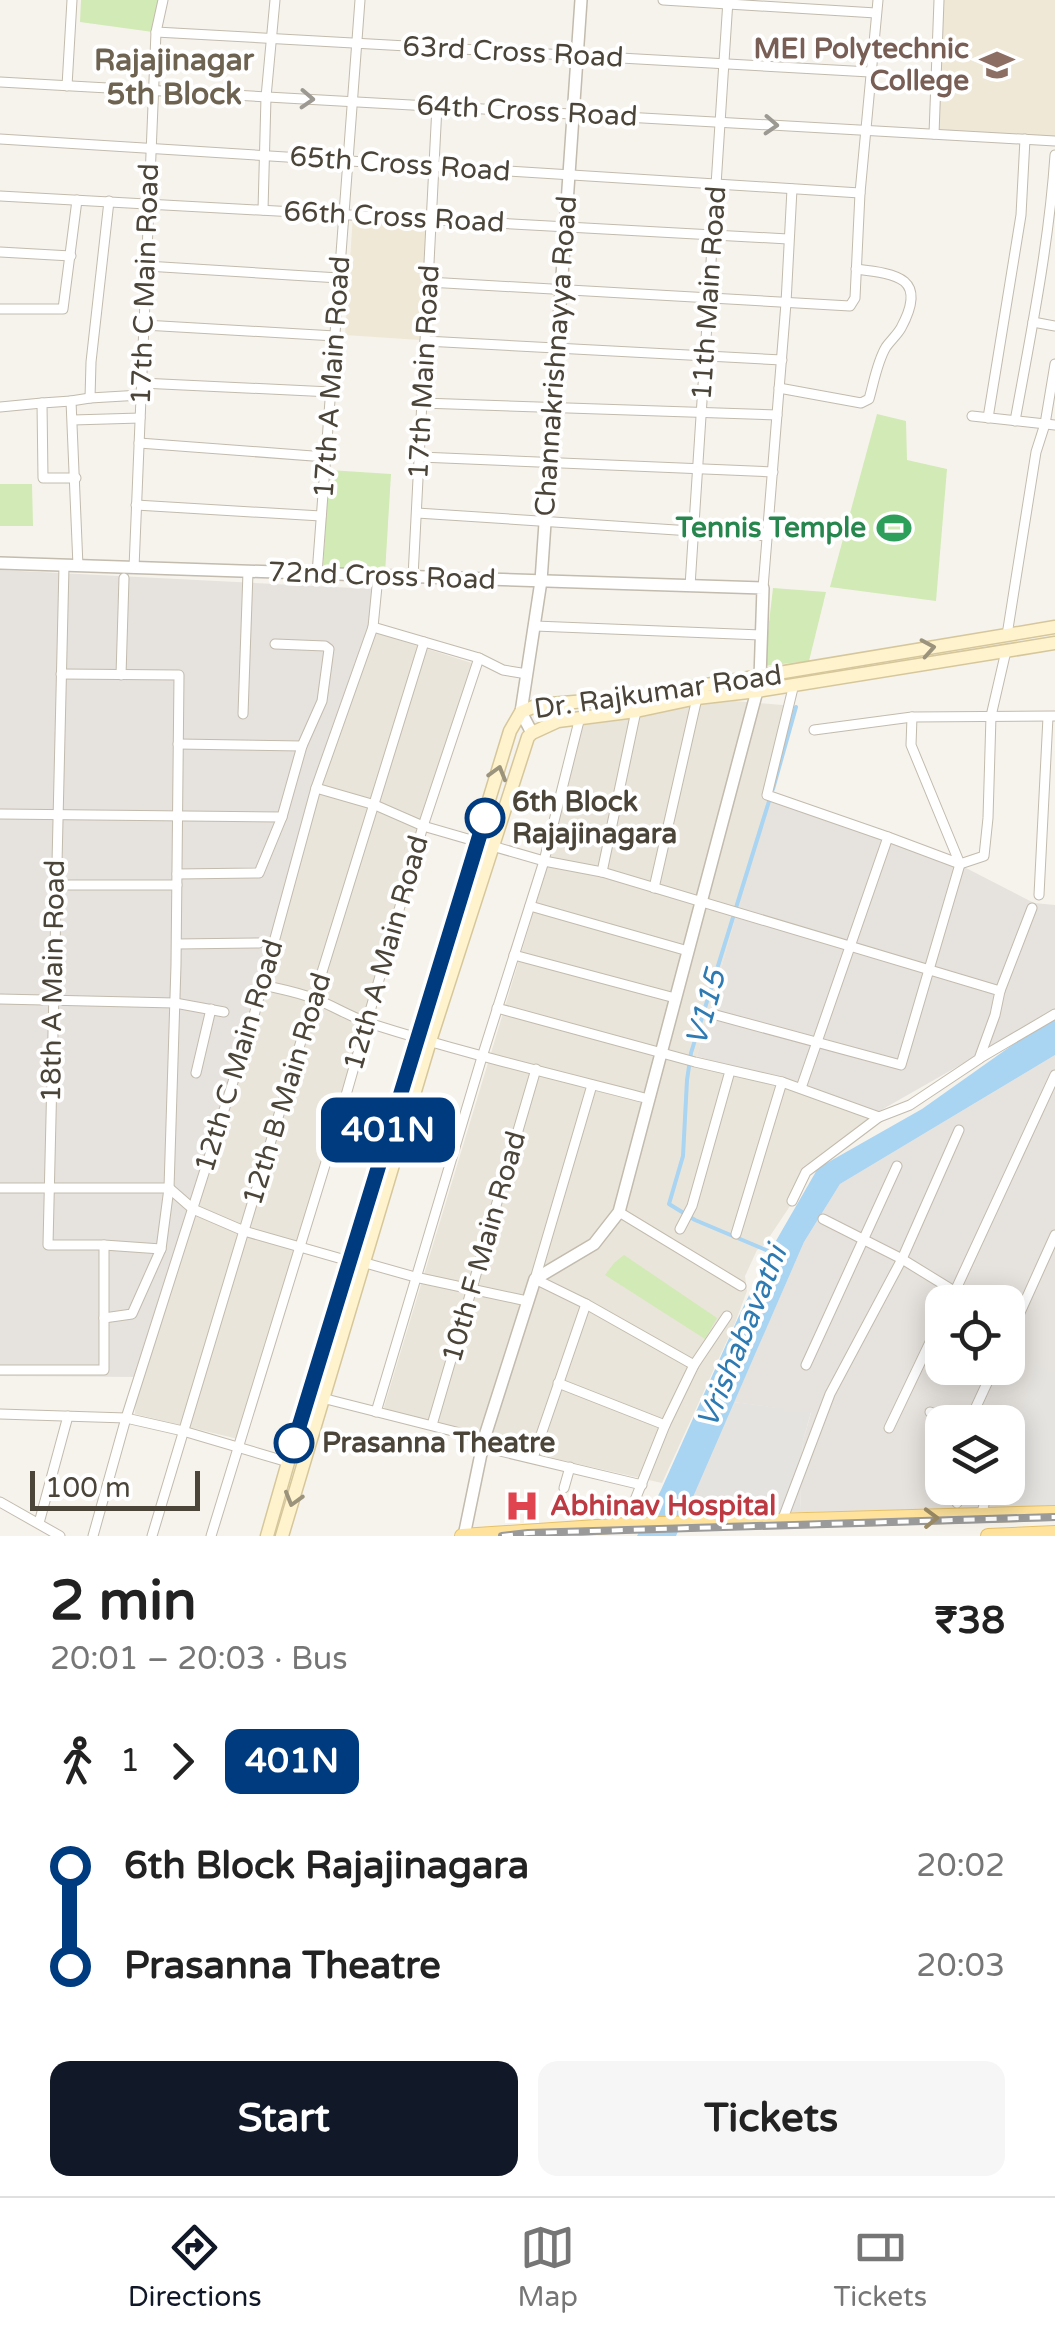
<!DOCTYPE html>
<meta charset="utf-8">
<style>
body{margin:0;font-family:"Varela Round",sans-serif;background:#f6f6f6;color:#222;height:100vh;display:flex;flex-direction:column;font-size:38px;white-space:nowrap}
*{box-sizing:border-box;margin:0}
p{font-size:32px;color:#767676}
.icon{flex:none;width:55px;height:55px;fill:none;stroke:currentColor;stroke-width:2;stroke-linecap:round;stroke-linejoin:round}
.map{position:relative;height:1536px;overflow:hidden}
.drawer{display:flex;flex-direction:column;background:#fff;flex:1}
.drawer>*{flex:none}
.badge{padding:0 20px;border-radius:15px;font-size:35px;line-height:65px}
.buttons{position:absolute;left:925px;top:1285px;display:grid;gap:20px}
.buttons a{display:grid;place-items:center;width:100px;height:100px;border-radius:20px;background:#fff;box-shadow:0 5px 25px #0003;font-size:50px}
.scale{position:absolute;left:30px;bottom:25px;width:170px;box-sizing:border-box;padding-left:10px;border:5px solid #4b4439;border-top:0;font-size:28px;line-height:35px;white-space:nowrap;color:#4b4439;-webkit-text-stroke:8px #fff;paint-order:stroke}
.map>.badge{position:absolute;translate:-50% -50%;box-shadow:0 0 0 5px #fff}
.legs{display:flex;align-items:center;gap:15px;height:110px;padding:0 50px;font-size:32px}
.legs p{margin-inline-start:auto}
.summary{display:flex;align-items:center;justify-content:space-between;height:170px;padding:0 50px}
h1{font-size:55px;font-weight:800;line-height:75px}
.button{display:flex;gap:20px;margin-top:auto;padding:20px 50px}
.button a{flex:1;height:115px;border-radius:20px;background:#111827;color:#fff;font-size:40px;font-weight:800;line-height:115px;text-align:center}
.button a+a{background:#f6f6f6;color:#222}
ul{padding:0 50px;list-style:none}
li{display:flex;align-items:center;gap:35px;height:100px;font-size:38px}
li i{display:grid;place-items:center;width:15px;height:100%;margin:0 12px;background:currentColor}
li i::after{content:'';width:25px;height:25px;margin:-12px;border:8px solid;border-radius:50%;background:#fff}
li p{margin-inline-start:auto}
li:first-child i{background:linear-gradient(#0000 50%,currentColor 0)}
li:last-child i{background:linear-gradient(currentColor 50%,#0000 0)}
.tabs{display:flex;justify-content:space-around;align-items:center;height:140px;border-top:2px solid #e0e0e0;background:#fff;font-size:28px;color:#767676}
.tabs a{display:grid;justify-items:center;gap:5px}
.tabs .active{color:#111827}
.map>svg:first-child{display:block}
</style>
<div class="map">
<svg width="1055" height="1536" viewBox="0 0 1055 1536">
<rect width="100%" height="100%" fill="#f6f3ec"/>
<!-- residential -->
<g fill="#eae5da">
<path d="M 367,630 L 472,663 L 238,1439 L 135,1414 L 136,1377 Z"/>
<path d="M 735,701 L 794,706 L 697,1056 L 876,1113 L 803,1167 L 787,1201 L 790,1206 L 764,1245 L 757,1250 L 745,1276 L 747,1291 L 735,1323 L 662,1483 L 490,1444 L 387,1415 L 384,1407 L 552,851 L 583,716 Z"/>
</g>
<!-- industrial -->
<g fill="#e6e2dd" fill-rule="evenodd">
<path d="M 0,570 L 374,589 L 371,618 L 136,1377 L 0,1376 Z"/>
<path d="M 768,799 L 929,849 L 1034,903 L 1055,905 L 1055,1011 L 876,1113 L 697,1056 Z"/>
<path d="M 1055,1055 L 1055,1508 L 800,1512 L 803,1441 L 811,1413 L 734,1402 L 804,1242 L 840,1184 ZM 942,1302 L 1008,1302 L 1008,1368 L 942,1368 ZM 942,1422 L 1008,1422 L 1008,1488 L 942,1488 Z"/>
</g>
<!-- education -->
<g fill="#efe8d6">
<path d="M 943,0 L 1055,0 L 1055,138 L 937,129 Z"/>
<path d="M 353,215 L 429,220 L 420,340 L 345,335 Z"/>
</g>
<!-- green -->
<g fill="#d2eab5">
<path d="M 81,0 L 159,0 L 153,32 L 80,22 Z"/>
<path d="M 877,414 L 906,421 L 907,460 L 947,469 L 936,601 L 830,587 Z"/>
<path d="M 329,470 L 391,474 L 385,573 L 323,569 Z"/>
<path d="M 0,484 L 32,484 L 33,526 L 0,526 Z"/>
<path d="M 773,588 L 826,592 L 809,661 L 764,666 Z"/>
<path d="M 624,1255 L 717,1318 L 705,1339 L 605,1275 L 614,1263 Z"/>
</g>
<!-- parking -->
<g fill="#e5e3e0">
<path d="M 1036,1364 L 1055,1372 L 1055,1508 L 987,1509 L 995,1488 L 1008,1488 L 1008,1449 Z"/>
<path d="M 734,1402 L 811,1412 L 803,1441 L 800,1512 L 684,1514 Z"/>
</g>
<!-- water -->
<path fill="#a9d4f2" d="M 1055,1020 L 1055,1055 L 840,1184 L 804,1242 L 676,1536 L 637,1536 L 661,1490 L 738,1318 L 773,1246 L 818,1168 L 922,1109 L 1035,1029 Z"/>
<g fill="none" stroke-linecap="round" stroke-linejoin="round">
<!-- stream -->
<g stroke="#a9d4f2" stroke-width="4">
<path d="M 773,789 L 796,707"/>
<path d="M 770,798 L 691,1053 L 687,1080 L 683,1156 L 669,1204 L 695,1220 L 773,1253"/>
</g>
<!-- minor casing -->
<g stroke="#c2bbae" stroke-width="11">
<g id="minor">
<path d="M 663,0 L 876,13"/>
<path d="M 156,32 L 870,72"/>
<path d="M 0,82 L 1055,141"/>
<path d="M 67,86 L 72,0"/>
<path d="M 934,134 L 939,0"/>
<path d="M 0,139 L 860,193"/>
<path d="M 0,196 L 788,239"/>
<path d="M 263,210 L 266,97 L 275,0"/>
<path d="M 0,252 L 71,256"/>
<path d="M 146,266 L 339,278"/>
<path d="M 428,282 L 850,306 L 855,298 L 860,193 L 878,0"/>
<path d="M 0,309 L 63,309 L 77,200"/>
<path d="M 1033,322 L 1055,326"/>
<path d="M 144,325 L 335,336"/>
<path d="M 425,341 L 782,360"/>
<path d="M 141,383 L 331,392"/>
<path d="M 779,388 L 861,403 L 869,399 C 874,382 877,362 886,347 C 891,340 897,335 901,328 C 928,278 898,274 856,269"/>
<path d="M 90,398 L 91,362 L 109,201"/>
<path d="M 71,401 L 42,403 L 43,478 L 76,478"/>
<path d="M 422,403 L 777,415"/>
<path d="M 0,407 L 42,403"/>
<path d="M 972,416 L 1055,425"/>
<path d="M 988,418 L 1021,215 L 1025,139"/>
<path d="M 73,420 L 140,418"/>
<path d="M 1015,421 C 1031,333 1049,244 1055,155"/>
<path d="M 139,443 L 326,457"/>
<path d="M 420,457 L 773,472"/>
<path d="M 136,505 L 321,516"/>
<path d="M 417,513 L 768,536"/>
<path d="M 64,566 L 48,1245 L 104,1245 L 161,1249"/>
<path d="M 78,566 L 71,401 L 90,398 L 141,395"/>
<path d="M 134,568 L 156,32 L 163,0"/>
<path d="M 317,574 L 360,0"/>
<path d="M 413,577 L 437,106"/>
<path d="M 690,586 L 728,0"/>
<path d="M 763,588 L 786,303 L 792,189"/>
<path d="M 535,626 L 761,635"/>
<path d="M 373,627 L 479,658 L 503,670 L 527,674"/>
<path d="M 1007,635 L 1036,452 L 1045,424 L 1055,364"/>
<path d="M 61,674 L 179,675 L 176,965 L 169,1188 L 161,1249 L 132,1314 L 104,1318"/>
<path d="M 121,675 L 124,578"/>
<path d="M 794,684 L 767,795 L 888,837 L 801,1088"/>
<path d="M 243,714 L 248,572"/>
<path d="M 814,730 L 912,717"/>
<path d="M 178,744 L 302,746"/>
<path d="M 316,788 L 375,805 L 423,826 L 544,861 L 602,872 L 1000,991 L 995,1015 L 979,1059 L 910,1105 L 879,1117"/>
<path d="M 0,814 L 282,817 L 302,746 L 322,701 L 329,649 L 325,646 L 275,644"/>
<path d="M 888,837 L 960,864 L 984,856 L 988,818 L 991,716 L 1006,651"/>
<path d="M 602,872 L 636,711"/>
<path d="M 177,874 L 259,873 L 282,817"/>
<path d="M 56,885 L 177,885"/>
<path d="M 654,888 L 697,698"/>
<path d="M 1039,895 L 1048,717"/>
<path d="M 530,906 L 688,951"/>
<path d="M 177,944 L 259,943"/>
<path d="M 514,955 L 675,998"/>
<path d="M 263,985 C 280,989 298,992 315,999 C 334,1006 352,1018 372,1024 C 463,1053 556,1075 649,1099"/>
<path d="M 1000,991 L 1032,908"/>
<path d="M 0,999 L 175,1003 L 224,1012"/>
<path d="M 497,1008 L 695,1062 L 782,1082 L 879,1117 L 806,1172 L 792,1201"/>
<path d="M 716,1015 L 901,1065 L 960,864 L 911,745 L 912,717 L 1055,716"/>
<path d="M 980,1058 L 1055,1014"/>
<path d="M 196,1073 L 211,1009"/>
<path d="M 592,1085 L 535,1279 L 586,1304 L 694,1365"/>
<path d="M 0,1188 L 169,1188 L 193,1209 L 244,1231 L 349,1261"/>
<path d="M 619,1212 L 741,1286"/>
<path d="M 823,1219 L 902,1259 L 972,1302"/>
<path d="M 680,1229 L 692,1206 L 730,1071"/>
<path d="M 736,1234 L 782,1082"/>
<path d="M 362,1262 L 415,1277 L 527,1301"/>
<path d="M 950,1302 L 1055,1075"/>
<path d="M 1008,1323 L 1014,1326 L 1008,1340"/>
<path d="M 1014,1326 L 1055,1235"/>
<path d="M 806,1365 L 897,1166"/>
<path d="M 0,1370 L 104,1370 L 104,1245"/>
<path d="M 558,1383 L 665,1425"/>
<path d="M 322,1398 L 484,1439"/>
<path d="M 376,1412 L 482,1057 L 544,861 L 580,717"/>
<path d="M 930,1412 L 953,1422"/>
<path d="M 0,1414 L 126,1418 L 183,1431 L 288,1462"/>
<path d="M 969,1422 L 994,1368"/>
<path d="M 432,1425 L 536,1069"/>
<path d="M 889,1428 L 942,1317"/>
<path d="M 483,1447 L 642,1485"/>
<path d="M 533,1458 L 586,1304"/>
<path d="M 564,1488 L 570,1467"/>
<path d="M 0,1502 L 60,1536"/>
<path d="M 957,1503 L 963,1488"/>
<path d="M 981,1517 L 988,1488"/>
<path d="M 782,1521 L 830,1394 L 902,1259 L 959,1130"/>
<path d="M 39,1523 L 68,1416"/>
<path d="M 625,1525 L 665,1425 L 694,1365 L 727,1316"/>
<path d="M 93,1536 L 126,1418 L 253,1019 L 316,788 L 373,627 L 378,576"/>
<path d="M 152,1536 L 314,998 L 424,642"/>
<path d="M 211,1536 L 338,1123 L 423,826 L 479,658"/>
</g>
</g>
<!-- tertiary casing -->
<g stroke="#c2bbae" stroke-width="14">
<g id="tertiary">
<path d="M 0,563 L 763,588 L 760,678 L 757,691 L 619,1212 L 594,1244 L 535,1279 L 484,1439 L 464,1536"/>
<path d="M 532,733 L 521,712 L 541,581 L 581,0"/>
</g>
</g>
<!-- secondary casing -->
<g stroke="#d6c79b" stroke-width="15">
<g id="secondary">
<path d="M 267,1536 L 307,1396 L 510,731 L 521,712 L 538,705 L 634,697 L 1055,627"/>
<path d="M 282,1536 L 430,1041 L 528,737 L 532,733 L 558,721 L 636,711 L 697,698 L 757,691 L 1055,643"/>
</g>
</g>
<!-- primary casing -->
<g stroke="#e6c16a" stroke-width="16">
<g id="primary">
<path d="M 462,1536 L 626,1525 L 1055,1513"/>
<path d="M 988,1536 L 1055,1533"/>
</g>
</g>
<!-- minor -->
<use href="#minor" stroke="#fff" stroke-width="9"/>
<!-- tertiary -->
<use href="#tertiary" stroke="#fff" stroke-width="11"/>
<!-- secondary -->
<use href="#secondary" stroke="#fff3cd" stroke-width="12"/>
<!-- primary -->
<use href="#primary" stroke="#ffe39c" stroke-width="14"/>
<!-- rail casing -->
<g stroke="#9a9a9a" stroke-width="8">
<path id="rail" d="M 502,1536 L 528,1533 L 1055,1517"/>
</g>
<!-- rail -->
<use href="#rail" stroke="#fff" stroke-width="4" stroke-dasharray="11" stroke-linecap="butt"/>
</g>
<!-- one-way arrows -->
<defs><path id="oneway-chevron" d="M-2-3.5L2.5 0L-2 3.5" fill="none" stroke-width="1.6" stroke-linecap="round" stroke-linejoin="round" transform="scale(2.5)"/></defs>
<g stroke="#9c9892">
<use href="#oneway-chevron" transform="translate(307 99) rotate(3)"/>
<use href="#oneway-chevron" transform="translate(771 125) rotate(3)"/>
</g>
<g stroke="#9c937c">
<use href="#oneway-chevron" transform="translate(928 648) rotate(-10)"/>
<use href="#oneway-chevron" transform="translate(498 773) rotate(-74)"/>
<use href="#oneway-chevron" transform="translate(293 1499) rotate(106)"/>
</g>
<use stroke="#9c8c66" href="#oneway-chevron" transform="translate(931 1518) rotate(-1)"/>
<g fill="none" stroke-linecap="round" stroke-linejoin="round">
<!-- line-1 casing -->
<g stroke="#fff" stroke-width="22">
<path id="line-1" d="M 294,1443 L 485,818"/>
</g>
<!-- line-1 -->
<use href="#line-1" stroke="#003b80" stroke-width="15"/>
</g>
<!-- icons -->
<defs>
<g id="university-bare" transform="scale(2.7)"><path d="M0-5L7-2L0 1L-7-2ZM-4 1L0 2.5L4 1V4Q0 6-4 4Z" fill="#8d6e63" stroke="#fff" stroke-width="2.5" paint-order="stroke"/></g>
<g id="stadium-bare" transform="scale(2.7)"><path d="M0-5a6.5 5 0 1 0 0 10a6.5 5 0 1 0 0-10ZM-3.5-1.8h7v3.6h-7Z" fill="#2e9e5b" stroke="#fff" stroke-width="2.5" paint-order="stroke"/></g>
<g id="hospital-bare" transform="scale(2.7)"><path d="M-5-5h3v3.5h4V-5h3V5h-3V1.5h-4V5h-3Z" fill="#e0444e" stroke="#fff" stroke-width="2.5" paint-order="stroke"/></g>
</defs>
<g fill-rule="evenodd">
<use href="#university-bare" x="997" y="65"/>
<use href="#stadium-bare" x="894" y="528"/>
<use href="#hospital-bare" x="522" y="1506"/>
</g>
<!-- markers -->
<g fill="#fff" stroke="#003b80" stroke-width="5">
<circle cx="485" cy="818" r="18"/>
<circle cx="294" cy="1443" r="18"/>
</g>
<g text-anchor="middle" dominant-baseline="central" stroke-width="8" stroke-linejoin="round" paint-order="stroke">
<!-- education labels -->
<g font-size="28" font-weight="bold" fill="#785e54" stroke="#fff" text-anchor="end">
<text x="969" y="49">MEI Polytechnic<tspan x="969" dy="32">College</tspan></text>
</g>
<!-- street labels -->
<g font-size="28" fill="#4b4439" stroke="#fff">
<text transform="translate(513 52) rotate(3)">63rd Cross Road</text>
<text transform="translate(527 111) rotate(3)">64th Cross Road</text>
<text transform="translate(400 164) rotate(4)">65th Cross Road</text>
<text transform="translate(394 217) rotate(3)">66th Cross Road</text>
<text transform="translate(145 284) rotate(-88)">17th C Main Road</text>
<text transform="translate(709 293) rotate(-86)">11th Main Road</text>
<text transform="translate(556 356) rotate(-86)">Channakrishnayya Road</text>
<text transform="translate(424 372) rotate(-87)">17th Main Road</text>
<text transform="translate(332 377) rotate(-86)">17th A Main Road</text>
<text transform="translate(382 576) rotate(2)">72nd Cross Road</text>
<text transform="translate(658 692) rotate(-8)">Dr. Rajkumar Road</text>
<text transform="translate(386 953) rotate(-74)">12th A Main Road</text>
<text transform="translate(53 981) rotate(-89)">18th A Main Road</text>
<text transform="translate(239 1056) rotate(-73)">12th C Main Road</text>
<text transform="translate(287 1089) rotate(-73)">12th B Main Road</text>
<text transform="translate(484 1247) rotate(-74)">10th F Main Road</text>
</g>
<!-- leisure labels -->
<g font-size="28" font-weight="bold" fill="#27864d" stroke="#fff" text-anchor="end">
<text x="866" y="528">Tennis Temple</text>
</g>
<!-- stop labels -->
<g font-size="28" font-weight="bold" fill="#4b4439" stroke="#fff" text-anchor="start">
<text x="512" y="802">6th Block<tspan x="512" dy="32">Rajajinagara</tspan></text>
<text x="322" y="1443">Prasanna Theatre</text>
</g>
<!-- health labels -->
<g font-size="28" font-weight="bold" fill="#be3a42" stroke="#fff" text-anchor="start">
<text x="550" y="1506">Abhinav Hospital</text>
</g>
<!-- neighbourhood labels -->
<g font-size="30" font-weight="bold" fill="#6e6250" stroke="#fff">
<text x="174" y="60">Rajajinagar<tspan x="174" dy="34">5th Block</tspan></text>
</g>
<!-- water labels -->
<g font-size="30" font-style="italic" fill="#2e7ab2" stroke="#fff">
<text transform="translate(706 1008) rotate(-74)">V115</text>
<text transform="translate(742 1337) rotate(-68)">Vrishabavathi</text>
</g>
</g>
</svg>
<div class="buttons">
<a><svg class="icon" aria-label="locate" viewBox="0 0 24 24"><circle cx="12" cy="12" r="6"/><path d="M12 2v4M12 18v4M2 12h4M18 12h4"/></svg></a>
<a><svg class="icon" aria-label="layers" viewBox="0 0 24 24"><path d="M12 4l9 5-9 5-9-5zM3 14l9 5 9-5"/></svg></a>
</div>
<div class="scale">100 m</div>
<b class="badge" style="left:388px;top:1130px;background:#003b80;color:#fff">401N</b>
</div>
<section class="drawer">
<div class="summary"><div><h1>2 min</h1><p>20:01 – 20:03 · Bus</p></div><b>₹38</b></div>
<div class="legs"><svg class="icon" aria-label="walk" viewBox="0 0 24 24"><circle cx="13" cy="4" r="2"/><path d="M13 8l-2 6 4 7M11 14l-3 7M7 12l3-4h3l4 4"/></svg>1<svg class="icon" aria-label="forward" viewBox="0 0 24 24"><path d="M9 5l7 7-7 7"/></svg><b class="badge" style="background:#003b80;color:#fff">401N</b></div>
<ul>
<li><i style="color:#003b80"></i><b>6th Block Rajajinagara</b><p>20:02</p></li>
<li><i style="color:#003b80"></i><b>Prasanna Theatre</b><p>20:03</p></li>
</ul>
<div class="button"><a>Start</a><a>Tickets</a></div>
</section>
<nav class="tabs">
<a class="active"><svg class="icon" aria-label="directions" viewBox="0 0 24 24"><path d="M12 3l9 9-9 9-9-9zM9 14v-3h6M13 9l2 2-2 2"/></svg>Directions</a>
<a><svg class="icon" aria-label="map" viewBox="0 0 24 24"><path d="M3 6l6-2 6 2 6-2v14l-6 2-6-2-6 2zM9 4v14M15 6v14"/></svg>Map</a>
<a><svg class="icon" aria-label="tickets" viewBox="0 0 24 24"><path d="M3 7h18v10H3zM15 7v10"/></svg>Tickets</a>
</nav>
